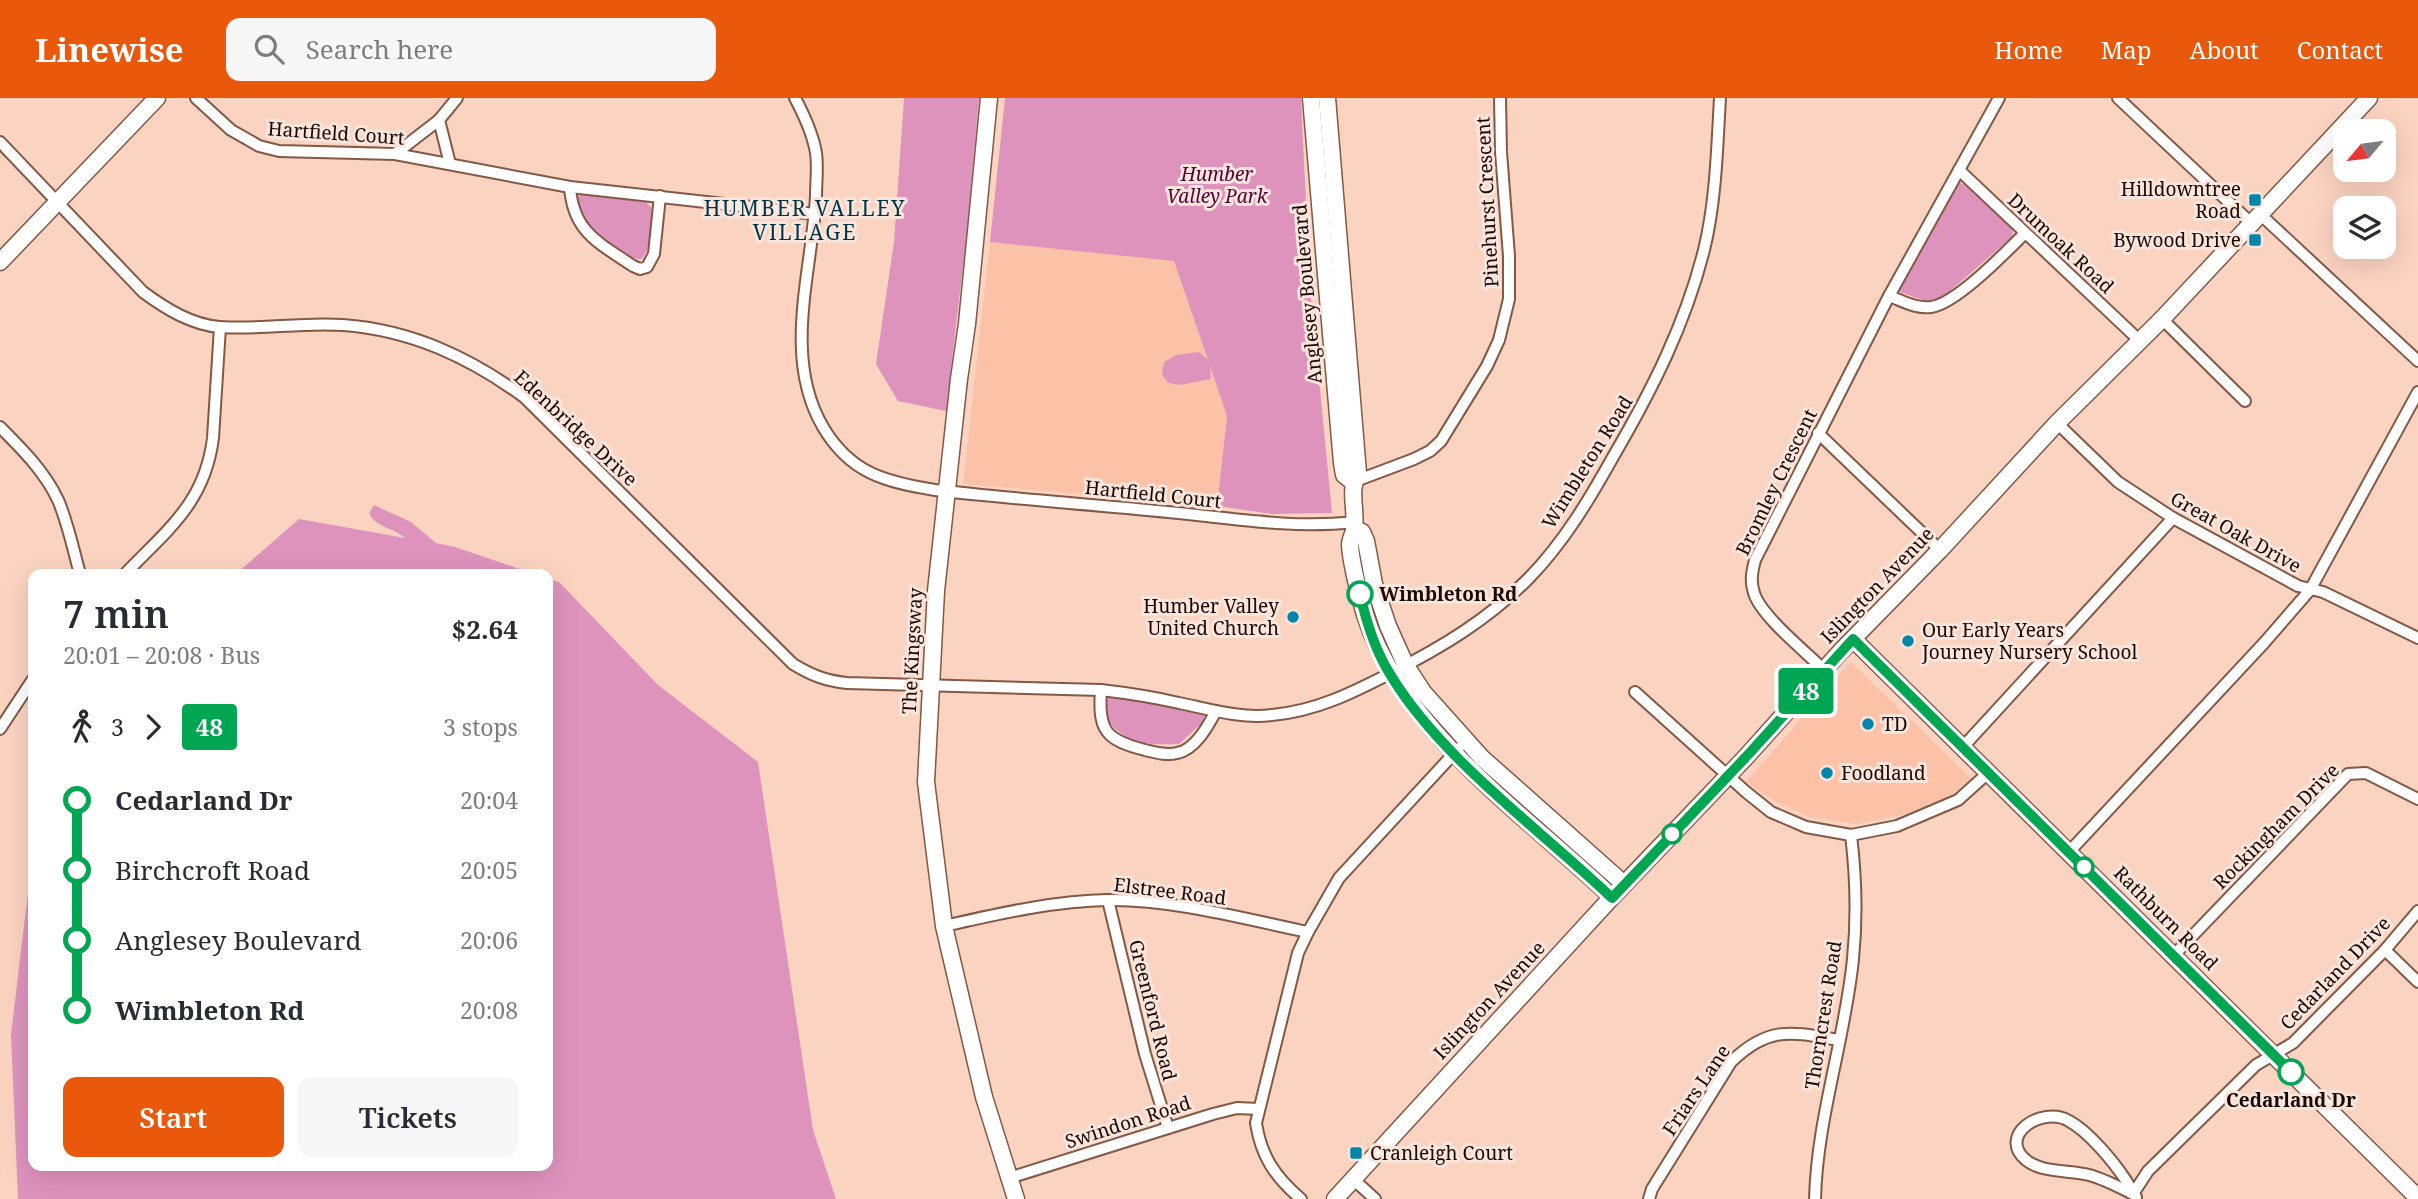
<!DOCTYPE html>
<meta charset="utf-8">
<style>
body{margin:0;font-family:"Noto Serif",serif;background:#f7f7f7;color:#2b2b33;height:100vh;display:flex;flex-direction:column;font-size:26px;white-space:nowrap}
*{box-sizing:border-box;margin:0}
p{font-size:23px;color:#7c7c81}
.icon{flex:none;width:38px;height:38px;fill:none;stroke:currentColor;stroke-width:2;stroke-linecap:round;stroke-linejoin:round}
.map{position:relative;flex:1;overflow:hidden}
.sheet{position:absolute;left:28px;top:471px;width:525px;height:602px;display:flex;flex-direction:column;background:#fff;border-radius:14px;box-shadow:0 7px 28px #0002}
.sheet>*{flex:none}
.badge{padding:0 14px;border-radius:5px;font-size:24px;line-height:46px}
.needle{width:46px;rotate:241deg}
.tools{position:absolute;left:2333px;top:21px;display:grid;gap:14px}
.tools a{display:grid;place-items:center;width:63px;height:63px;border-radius:14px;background:#fff;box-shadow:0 7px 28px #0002;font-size:35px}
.map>.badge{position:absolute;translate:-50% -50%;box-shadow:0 0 0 4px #fff}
.legs{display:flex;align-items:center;gap:10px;height:77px;padding:0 35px;font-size:23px}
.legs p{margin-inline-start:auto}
.summary{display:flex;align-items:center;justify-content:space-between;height:119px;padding:0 35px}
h1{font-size:38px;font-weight:600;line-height:52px}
.primary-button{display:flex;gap:14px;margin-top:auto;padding:14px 35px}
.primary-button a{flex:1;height:80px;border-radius:14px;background:#ea580c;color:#fff;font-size:28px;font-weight:600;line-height:80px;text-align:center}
.primary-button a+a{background:#f7f7f7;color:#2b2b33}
ul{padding:0 35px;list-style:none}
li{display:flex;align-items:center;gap:24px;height:70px;font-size:26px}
li i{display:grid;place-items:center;width:10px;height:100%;margin:0 9px;background:currentColor}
li i::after{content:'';width:18px;height:18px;margin:-9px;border:5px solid;border-radius:50%;background:#fff}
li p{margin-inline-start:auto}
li:first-child i{background:linear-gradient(#0000 50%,currentColor 0)}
li:last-child i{background:linear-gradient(currentColor 50%,#0000 0)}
header{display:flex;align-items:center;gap:42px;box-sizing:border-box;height:98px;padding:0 35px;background:#ea580c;color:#fff}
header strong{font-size:33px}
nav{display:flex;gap:38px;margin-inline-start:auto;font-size:24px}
.search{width:490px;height:63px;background:#f7f7f7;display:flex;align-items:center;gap:18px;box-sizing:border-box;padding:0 24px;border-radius:14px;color:#7c7c81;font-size:26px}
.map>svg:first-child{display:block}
</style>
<header>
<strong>Linewise</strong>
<div class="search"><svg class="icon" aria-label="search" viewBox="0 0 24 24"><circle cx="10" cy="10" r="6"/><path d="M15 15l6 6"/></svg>Search here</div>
<nav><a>Home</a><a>Map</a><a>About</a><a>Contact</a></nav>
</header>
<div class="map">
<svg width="2418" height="1101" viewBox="0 0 2418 1101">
<rect width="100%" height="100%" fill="#fbd3c1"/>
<!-- built -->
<g fill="#fbc2a8">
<path d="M 990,144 L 1174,162 L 1227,318 L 1217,408 L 963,386 Z"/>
<path d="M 1851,564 L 1971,680 L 1950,698 L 1908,715 L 1856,726 L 1809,719 L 1775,703 L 1746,684 Z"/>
</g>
<!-- green -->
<g fill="#de93bd">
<path d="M 904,0 L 979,0 L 966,142 L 946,313 L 898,303 L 876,266 L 894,144 Z"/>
<path d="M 1005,0 L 1301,0 L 1310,189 L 1332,415 L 1272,416 L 1217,408 L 1227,318 L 1210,268 L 1211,281 L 1179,287 L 1168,285 L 1162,276 L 1164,264 L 1176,257 L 1199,254 L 1208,262 L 1174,163 L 990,144 Z"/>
<path d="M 1960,85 L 1966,87 L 2010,128 L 2013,134 L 2012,139 L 1943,199 L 1925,203 L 1900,194 L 1900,190 L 1955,89 Z"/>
<path d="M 581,97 L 646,104 L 652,110 C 649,125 654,150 641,161 C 624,162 590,136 582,121 C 579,115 578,106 576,99 Z"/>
<path d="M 374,407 L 411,424 L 436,445 L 455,449 L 534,476 L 236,476 L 299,421 L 405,440 C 394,430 375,429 369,415 Z"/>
<path d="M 548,481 L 559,484 L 658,587 L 758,664 L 813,1032 L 836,1101 L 18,1101 L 11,936 L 33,753 L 33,1068 L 548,1068 Z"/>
<path d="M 1107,598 L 1113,598 L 1205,617 L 1201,626 L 1179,646 C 1167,646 1155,647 1144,645 C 1123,642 1095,620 1107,598 Z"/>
</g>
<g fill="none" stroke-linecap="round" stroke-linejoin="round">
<!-- street casing -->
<g stroke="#835845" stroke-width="14">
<g id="street">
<path d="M 196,0 L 231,32 L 259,48 L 279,53 L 395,56 L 570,89 L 815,116"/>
<path d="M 795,0 C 804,17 813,36 816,55 C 818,69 816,84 816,98 C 812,174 782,259 823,329 C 850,375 885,384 935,392 C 1012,401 1090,406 1168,414 C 1231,420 1291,431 1354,424"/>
<path d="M 2118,0 L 2251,125"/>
<path d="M 0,44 L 143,194 C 166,211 192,227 220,229 C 260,232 302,224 343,227 C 411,232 469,259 524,299 L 793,566 C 811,577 826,583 847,585 L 1101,592 C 1127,595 1153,599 1179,605 C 1209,611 1241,621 1272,617 C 1316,613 1352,595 1391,575 C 1442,549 1489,521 1529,480 C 1564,444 1589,402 1613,359 C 1652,292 1685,227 1704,152 C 1716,103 1717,51 1720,0"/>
<path d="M 395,56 L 439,22"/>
<path d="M 450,66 L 439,22 L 457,0"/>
<path d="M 1959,72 L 2140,243"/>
<path d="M 570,89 C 573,134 599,145 633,168 L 640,171 L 647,169 L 654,156 L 660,98"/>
<path d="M 2260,116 L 2418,263"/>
<path d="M 1889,198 C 1903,203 1916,211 1931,209 C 1956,206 2006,154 2025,135"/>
<path d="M 2162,221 L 2245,303"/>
<path d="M 2057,325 L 2118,384 L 2173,420 L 2298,488 L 2323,494 L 2418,540"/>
<path d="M 0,329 C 22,351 45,374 58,402 C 68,425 73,451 80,476"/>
<path d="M 1818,335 L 1940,452"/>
<path d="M 1353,384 L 1414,361 L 1430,353 L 1441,343 L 1487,268 L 1499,242 L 1509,201 L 1509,158 L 1501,54 L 1500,0"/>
<path d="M 125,476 C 167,432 205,405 213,340 L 220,229"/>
<path d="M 1824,572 C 1806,554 1761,518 1754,495 C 1750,483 1752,474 1755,462 L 1889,198 L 1999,0"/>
<path d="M 1101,592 C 1098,632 1105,642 1145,652 C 1154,654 1166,658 1177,655 C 1195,652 1208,628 1216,613"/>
<path d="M 1635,594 L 1746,694 L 1771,714 L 1806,729 L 1851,737 L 1897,728 L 1958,702 L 1988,675"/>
<path d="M 0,631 L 33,581"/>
<path d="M 1962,650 L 2173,420"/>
<path d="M 2069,754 L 2264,545 L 2310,492 L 2418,294"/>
<path d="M 1108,802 L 1145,956 L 1168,1030"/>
<path d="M 944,828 C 998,816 1052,803 1108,802 C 1172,801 1245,821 1308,834"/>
<path d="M 2385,852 L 2418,884"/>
<path d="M 2174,857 L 2348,676 L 2366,675 L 2418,701"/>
<path d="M 1009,1080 L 1213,1016 L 1237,1010 L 1259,1011"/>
<path d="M 1353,1081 L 1375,1101"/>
<path d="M 2133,1096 L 2148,1073 L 2256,967 L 2293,945 L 2385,852 L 2418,813"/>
<path d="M 2133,1096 C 2119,1089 2104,1081 2089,1077 C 2070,1072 2041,1075 2026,1062 C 1997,1038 2041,1007 2069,1023 C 2088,1033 2113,1063 2125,1081 C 2129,1087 2132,1093 2136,1099"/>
<path d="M 1301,1101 C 1275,1079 1261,1058 1256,1025 L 1298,855 L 1308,834 L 1339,780 L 1459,650"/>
<path d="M 1649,1101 L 1652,1091 L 1731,964 C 1769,927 1792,934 1839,942"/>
<path d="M 1815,1101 C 1817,1020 1845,942 1853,861 C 1857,821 1856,778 1851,737"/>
</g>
</g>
<!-- secondary casing -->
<g stroke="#835845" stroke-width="19">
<g id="secondary">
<path d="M 989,0 L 967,226 L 959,281 L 936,493 L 926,684 L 944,828 L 984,999 L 1016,1101"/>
<path d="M 1311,0 L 1342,365 L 1344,377 L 1353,384"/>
<path d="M 1327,0 L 1358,375 C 1348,393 1357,412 1354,432 C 1353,437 1350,442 1350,447 C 1351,464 1356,482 1360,499 C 1391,627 1521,712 1612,799"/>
<path d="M 0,164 L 157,0"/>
<path d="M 1354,431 L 1362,434 L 1366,443 L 1374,486 L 1388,528 L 1406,568 L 1423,594 L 1482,660 L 1624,786"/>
<path d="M 1853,541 L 2418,1100"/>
<path d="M 1335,1101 L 1612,799 L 1745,660 L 1841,553 L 1940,452 L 2057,325 L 2162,221 L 2369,0"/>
</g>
</g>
<!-- street -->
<use href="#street" stroke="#fff" stroke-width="10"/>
<!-- secondary -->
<use href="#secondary" stroke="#fff" stroke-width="16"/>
</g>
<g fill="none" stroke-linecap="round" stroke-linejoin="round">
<!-- line-1 casing -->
<g stroke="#fff" stroke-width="16">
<path id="line-1" d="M 1360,496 C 1366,523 1375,552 1390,576 C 1441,661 1540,731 1612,800 L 1745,660 L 1853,541 L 2291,974"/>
</g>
<!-- line-1 -->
<use href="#line-1" stroke="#00a651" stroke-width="10"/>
</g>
<!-- markers -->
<g fill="#0685a9" stroke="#f9e5dc" stroke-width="2.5">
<rect x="2248" y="95" width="14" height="14" rx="3.5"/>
<rect x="2248" y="135" width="14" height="14" rx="3.5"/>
<circle cx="1293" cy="519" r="7"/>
<circle cx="1908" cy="543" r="7"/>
<circle cx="1868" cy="626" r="7"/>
<circle cx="1827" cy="675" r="7"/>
<rect x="1349" y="1048" width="14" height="14" rx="3.5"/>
</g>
<g fill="#fff" stroke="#00a651" stroke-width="3.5">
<circle cx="1360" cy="496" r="12"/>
<circle cx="1672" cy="736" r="9"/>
<circle cx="2084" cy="769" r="9"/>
<circle cx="2291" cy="974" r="12"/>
</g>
<g text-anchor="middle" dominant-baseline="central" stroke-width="6" stroke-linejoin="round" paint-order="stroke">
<!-- street labels -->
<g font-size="19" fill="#180903" stroke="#f9e5dc">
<text transform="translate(336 35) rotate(4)">Hartfield Court</text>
<text transform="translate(1487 104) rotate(-93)">Pinehurst Crescent</text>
<text transform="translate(2061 145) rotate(43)">Drumoak Road</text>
<text transform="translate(1307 196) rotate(-95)">Anglesey Boulevard</text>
<text transform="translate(576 330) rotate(43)">Edenbridge Drive</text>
<text transform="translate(1587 364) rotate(-58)">Wimbleton Road</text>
<text transform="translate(1776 384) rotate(-64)">Bromley Crescent</text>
<text transform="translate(1153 396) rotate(6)">Hartfield Court</text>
<text transform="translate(2236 434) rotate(29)">Great Oak Drive</text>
<text transform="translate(1877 487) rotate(-46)">Islington Avenue</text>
<text transform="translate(912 553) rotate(-87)">The Kingsway</text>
<text transform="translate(2276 728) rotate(-45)">Rockingham Drive</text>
<text transform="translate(1170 793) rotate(7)">Elstree Road</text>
<text transform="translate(2166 820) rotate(45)">Rathburn Road</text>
<text transform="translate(2335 875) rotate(-46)">Cedarland Drive</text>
<text transform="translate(1489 902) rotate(-47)">Islington Avenue</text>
<text transform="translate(1153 912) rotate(76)">Greenford Road</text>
<text transform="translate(1823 917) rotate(-81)">Thorncrest Road</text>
<text transform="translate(1696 992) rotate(-56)">Friars Lane</text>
<text transform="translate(1128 1024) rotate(-18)">Swindon Road</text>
</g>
<!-- park labels -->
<g font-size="19" font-style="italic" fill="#4f0437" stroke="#f9e5dc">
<text x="1217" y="76">Humber<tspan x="1217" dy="22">Valley Park</tspan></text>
</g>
<!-- poi labels -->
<g font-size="19" fill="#180903" stroke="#f9e5dc" text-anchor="start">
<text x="2241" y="91" text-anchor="end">Hilldowntree<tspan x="2241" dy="22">Road</tspan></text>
<text x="2241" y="142" text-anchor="end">Bywood Drive</text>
<text x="1279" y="508" text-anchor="end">Humber Valley<tspan x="1279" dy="22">United Church</tspan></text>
<text x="1922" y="532">Our Early Years<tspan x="1922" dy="22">Journey Nursery School</tspan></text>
<text x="1882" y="626">TD</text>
<text x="1841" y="675">Foodland</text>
<text x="1370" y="1055">Cranleigh Court</text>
</g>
<!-- stop labels -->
<g font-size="19" font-weight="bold" fill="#180903" stroke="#f9e5dc" text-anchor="start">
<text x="1379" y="496">Wimbleton Rd</text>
<text x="2291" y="1002" text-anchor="middle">Cedarland Dr</text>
</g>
<!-- neighbourhood labels -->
<g font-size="21" letter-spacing="2" fill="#003445" stroke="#f9e5dc">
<text x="805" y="110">HUMBER VALLEY<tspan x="805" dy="24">VILLAGE</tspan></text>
</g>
</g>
</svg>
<div class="tools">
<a><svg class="needle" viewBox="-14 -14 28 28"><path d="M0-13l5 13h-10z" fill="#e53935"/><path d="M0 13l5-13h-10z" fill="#7c7c81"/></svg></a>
<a><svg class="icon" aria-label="layers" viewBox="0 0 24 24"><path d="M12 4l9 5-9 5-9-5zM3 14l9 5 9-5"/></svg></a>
</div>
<b class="badge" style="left:1806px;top:593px;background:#00a651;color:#fff">48</b>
<section class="sheet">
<div class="summary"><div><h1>7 min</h1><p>20:01 – 20:08 · Bus</p></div><b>$2.64</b></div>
<div class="legs"><svg class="icon" aria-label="walk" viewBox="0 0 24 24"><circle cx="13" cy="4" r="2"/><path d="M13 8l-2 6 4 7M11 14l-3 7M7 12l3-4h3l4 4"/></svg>3<svg class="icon" aria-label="forward" viewBox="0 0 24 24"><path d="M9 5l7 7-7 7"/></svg><b class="badge" style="background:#00a651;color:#fff">48</b><p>3 stops</p></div>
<ul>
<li><i style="color:#00a651"></i><b>Cedarland Dr</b><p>20:04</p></li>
<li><i style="color:#00a651"></i><span>Birchcroft Road</span><p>20:05</p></li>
<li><i style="color:#00a651"></i><span>Anglesey Boulevard</span><p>20:06</p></li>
<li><i style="color:#00a651"></i><b>Wimbleton Rd</b><p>20:08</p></li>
</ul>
<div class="primary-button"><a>Start</a><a>Tickets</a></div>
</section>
</div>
